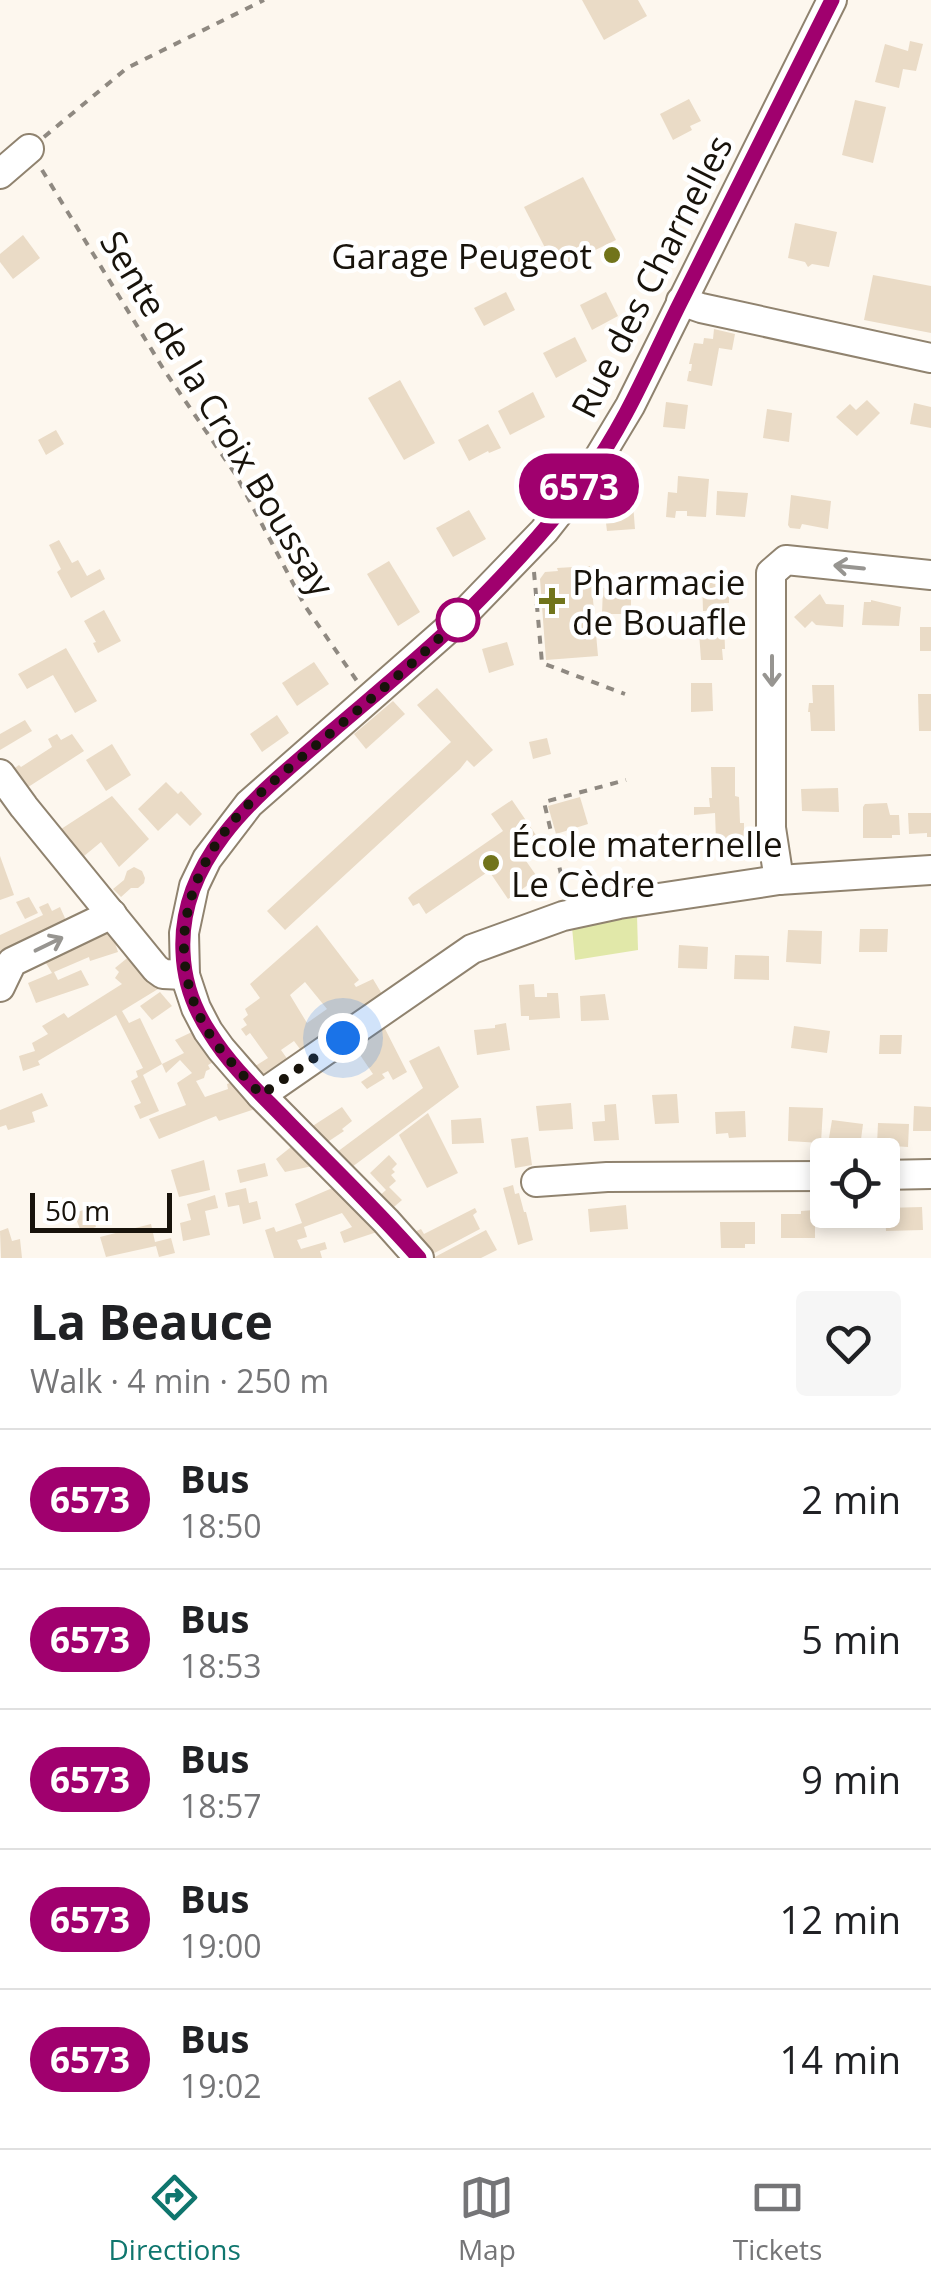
<!DOCTYPE html>
<meta charset="utf-8">
<style>
body{margin:0;font-family:"Open Sans",sans-serif;background:#f6f6f6;color:#202124;height:100vh;display:flex;flex-direction:column;font-size:38px;white-space:nowrap}
*{box-sizing:border-box;margin:0}
p{font-size:32px;color:#757577}
.icon{flex:none;width:55px;height:55px;fill:none;stroke:currentColor;stroke-width:2;stroke-linecap:round;stroke-linejoin:round}
.map{position:relative;height:1258px;overflow:hidden}
.panel{display:flex;flex-direction:column;background:#fff;flex:1}
.panel>*{flex:none}
.badge{padding:0 20px;border-radius:32px;font-size:35px;line-height:65px}
.fabs{position:absolute;left:810px;top:1138px;display:grid;gap:20px}
.fabs a{display:grid;place-items:center;width:90px;height:90px;border-radius:10px;background:#fff;box-shadow:0 5px 15px #0003;font-size:50px}
.scale{position:absolute;left:30px;bottom:25px;width:142px;box-sizing:border-box;padding-left:10px;border:5px solid #18130b;border-top:0;font-size:28px;line-height:35px;white-space:nowrap;color:#18130b;-webkit-text-stroke:8px #fff;paint-order:stroke}
.you{position:absolute;width:50px;height:50px;margin:-25px;border:8px solid #fff;border-radius:50%;background:#1a73e8;box-shadow:0 0 0 15px #1a73e833}
.map>.badge{position:absolute;translate:-50% -50%;box-shadow:0 0 0 5px #fff}
.round{display:grid;place-items:center;flex:none;width:105px;height:105px;border-radius:10px;background:#f6f6f6}
.head{display:flex;align-items:center;justify-content:space-between;height:170px;padding:0 30px}
h1{font-size:48px;font-weight:700;line-height:75px}
ul{padding:0;list-style:none}
li{display:flex;align-items:center;gap:30px;height:140px;padding:0 30px;border-top:2px solid #e0e0e0}
li div{flex:1}
li b{display:block;font-size:38px}
li em{font-style:normal}
li .badge{min-width:110px;font-weight:700;text-align:center}
.tabs{display:flex;justify-content:space-around;align-items:center;height:140px;border-top:2px solid #e0e0e0;background:#fff;font-size:28px;color:#757577}
.tabs a{display:grid;justify-items:center;gap:5px}
.tabs .on{color:#0f766e}
.map>svg:first-child{display:block}
</style>
<div class="map">
<svg width="931" height="1258" viewBox="0 0 931 1258">
<rect width="100%" height="100%" fill="#fdf7ee"/>
<!-- green -->
<path fill="#e1e8a9" d="M 637,915 L 638,950 L 575,960 L 572,927 Z"/>
<!-- building -->
<g fill="#eadbc6" fill-rule="evenodd">
<path d="M 582,0 L 638,0 L 647,16 L 604,40 Z"/>
<path d="M 910,41 L 923,44 L 916,71 L 903,69 L 899,88 L 875,82 L 885,44 L 908,51 Z"/>
<path d="M 689,99 L 701,121 L 690,126 L 692,130 L 673,140 L 660,114 Z"/>
<path d="M 855,100 L 886,107 L 873,163 L 842,155 Z"/>
<path d="M 583,177 L 616,240 L 556,269 L 524,207 Z"/>
<path d="M 795,223 L 837,232 L 829,267 L 812,264 L 808,267 L 805,262 L 788,258 Z"/>
<path d="M 23,235 L 40,258 L 13,279 L 0,262 L 0,254 Z"/>
<path d="M 873,275 L 931,286 L 931,333 L 864,320 Z"/>
<path d="M 506,292 L 515,310 L 484,326 L 474,308 Z"/>
<path d="M 606,292 L 618,316 L 592,330 L 580,305 Z"/>
<path d="M 714,329 L 735,334 L 732,350 L 719,348 L 712,386 L 687,381 L 689,371 L 691,371 L 692,364 L 689,364 L 694,343 L 703,344 L 704,338 L 713,339 Z"/>
<path d="M 575,337 L 587,361 L 556,378 L 543,353 Z"/>
<path d="M 400,380 L 435,443 L 404,460 L 368,398 Z"/>
<path d="M 533,392 L 545,417 L 510,435 L 498,411 Z"/>
<path d="M 867,400 L 880,413 L 857,436 L 836,417 L 850,404 L 856,410 Z"/>
<path d="M 666,402 L 688,405 L 685,429 L 663,427 Z"/>
<path d="M 914,403 L 931,407 L 931,428 L 910,424 Z"/>
<path d="M 767,409 L 792,413 L 789,442 L 763,438 Z"/>
<path d="M 488,424 L 501,448 L 489,453 L 488,451 L 469,461 L 458,440 Z"/>
<path d="M 56,430 L 64,444 L 46,455 L 38,440 Z"/>
<path d="M 678,476 L 709,479 L 706,517 L 687,516 L 687,511 L 676,511 L 675,518 L 666,517 L 668,492 L 677,493 Z"/>
<path d="M 717,491 L 748,493 L 745,517 L 716,515 Z"/>
<path d="M 791,495 L 831,501 L 828,529 L 802,524 L 800,529 L 790,528 L 788,525 Z"/>
<path d="M 633,504 L 635,529 L 607,531 L 604,506 Z"/>
<path d="M 469,510 L 486,539 L 453,557 L 436,528 Z"/>
<path d="M 59,540 L 72,563 L 78,560 L 87,576 L 100,569 L 105,579 L 71,598 L 57,572 L 61,569 L 49,545 Z"/>
<path d="M 389,561 L 420,612 L 398,626 L 367,574 Z"/>
<path d="M 590,566 L 598,656 L 546,660 L 540,579 L 545,572 L 558,571 L 557,568 Z"/>
<path d="M 718,571 L 724,578 L 724,591 L 729,591 L 729,603 L 724,603 L 725,610 L 703,611 L 702,578 L 709,577 L 708,574 Z"/>
<path d="M 620,584 L 631,585 L 631,614 L 602,614 L 603,588 L 619,589 Z"/>
<path d="M 820,594 L 826,604 L 844,605 L 843,627 L 816,625 L 812,621 L 805,628 L 794,617 Z"/>
<path d="M 871,600 L 901,607 L 899,626 L 862,625 L 864,602 L 871,602 Z"/>
<path d="M 104,610 L 121,641 L 98,653 L 93,643 L 96,642 L 84,621 Z"/>
<path d="M 698,619 L 724,620 L 725,649 L 722,649 L 723,660 L 701,660 Z"/>
<rect x="920" y="627" width="11" height="24"/>
<path d="M 507,642 L 514,665 L 489,673 L 482,649 Z"/>
<path d="M 66,648 L 97,701 L 75,713 L 53,675 L 27,689 L 18,674 Z"/>
<path d="M 314,662 L 329,684 L 297,706 L 282,683 Z"/>
<path d="M 691,683 L 712,683 L 713,711 L 691,712 Z"/>
<path d="M 812,685 L 834,685 L 835,731 L 811,731 L 810,712 L 808,712 L 809,703 L 813,703 Z"/>
<path d="M 437,688 L 493,750 L 474,767 L 467,760 L 460,769 L 285,930 L 267,911 L 451,742 L 417,705 Z"/>
<path d="M 918,694 L 931,694 L 931,731 L 919,731 Z"/>
<path d="M 393,701 L 405,714 L 366,749 L 354,734 Z"/>
<path d="M 277,715 L 289,733 L 262,752 L 250,734 Z"/>
<path d="M 25,720 L 32,731 L 0,750 L 0,734 Z"/>
<path d="M 57,734 L 61,740 L 72,734 L 84,751 L 22,791 L 9,772 L 19,765 L 21,767 L 52,747 L 48,739 Z"/>
<path d="M 547,738 L 551,754 L 533,759 L 529,742 Z"/>
<path d="M 112,744 L 131,775 L 106,791 L 86,760 Z"/>
<path d="M 711,767 L 735,767 L 735,796 L 739,797 L 740,823 L 744,823 L 744,840 L 716,840 L 715,813 L 694,815 L 694,807 L 710,807 L 709,798 L 712,798 Z"/>
<path d="M 166,782 L 178,794 L 181,791 L 202,814 L 190,826 L 177,813 L 158,831 L 138,809 Z"/>
<path d="M 838,788 L 839,812 L 802,811 L 801,789 Z"/>
<path d="M 112,796 L 149,839 L 119,867 L 101,842 L 78,861 L 55,833 Z"/>
<path d="M 580,797 L 588,824 L 556,834 L 548,806 Z"/>
<path d="M 512,800 L 538,838 L 519,851 L 538,878 L 508,899 L 489,871 L 426,914 L 419,903 L 413,906 L 408,898 L 412,894 L 503,831 L 491,814 Z"/>
<path d="M 887,803 L 890,815 L 899,815 L 900,835 L 892,835 L 892,838 L 863,838 L 863,807 L 865,804 Z"/>
<path d="M 908,813 L 931,813 L 931,837 L 927,837 L 927,833 L 909,834 Z"/>
<path d="M 0,856 L 14,895 L 0,900 Z"/>
<path d="M 134,867 L 142,871 L 145,878 L 144,883 L 138,888 L 131,888 L 121,897 L 113,889 L 124,880 L 127,871 Z"/>
<path d="M 29,897 L 38,913 L 25,919 L 16,902 Z"/>
<path d="M 48,903 L 52,911 L 60,907 L 69,927 L 0,962 L 0,935 L 43,915 L 39,907 Z"/>
<path d="M 317,925 L 359,980 L 354,984 L 356,987 L 373,979 L 382,994 L 352,1014 L 354,1017 L 346,1022 L 345,1019 L 300,1049 L 294,1041 L 281,1050 L 293,1067 L 266,1085 L 252,1068 L 268,1058 L 250,1033 L 246,1036 L 241,1029 L 247,1025 L 243,1019 L 248,1015 L 245,1009 L 260,998 L 250,984 ZM 305,982 L 327,1009 L 307,1023 L 290,995 Z"/>
<path d="M 110,928 L 118,952 L 90,961 L 89,957 L 54,972 L 58,980 L 81,970 L 89,985 L 36,1003 L 28,983 L 52,973 L 41,955 Z"/>
<path d="M 860,929 L 888,929 L 887,952 L 859,952 Z"/>
<path d="M 788,930 L 822,931 L 821,964 L 786,962 Z"/>
<path d="M 679,945 L 708,947 L 707,969 L 678,968 Z"/>
<path d="M 131,955 L 158,989 L 122,1011 L 129,1023 L 140,1018 L 162,1064 L 143,1075 L 159,1111 L 140,1119 L 134,1106 L 141,1103 L 131,1081 L 138,1077 L 136,1071 L 143,1068 L 116,1015 L 38,1061 L 40,1065 L 23,1071 L 19,1056 L 35,1051 L 32,1043 L 48,1034 L 42,1026 L 64,1013 L 68,1018 L 122,984 L 115,978 L 119,972 L 115,968 Z"/>
<path d="M 735,955 L 769,956 L 769,980 L 734,979 Z"/>
<path d="M 534,984 L 535,997 L 547,997 L 547,993 L 558,993 L 560,1018 L 529,1020 L 529,1016 L 521,1016 L 519,985 Z"/>
<path d="M 160,992 L 172,1006 L 152,1020 L 140,1006 Z"/>
<path d="M 605,994 L 609,1020 L 581,1021 L 580,996 Z"/>
<path d="M 379,1017 L 407,1072 L 393,1080 L 388,1071 L 382,1074 L 385,1078 L 367,1089 L 361,1082 L 373,1074 L 356,1049 L 336,1063 L 329,1051 Z"/>
<path d="M 506,1023 L 510,1050 L 477,1055 L 474,1030 L 495,1028 L 495,1025 Z"/>
<path d="M 794,1026 L 830,1031 L 827,1053 L 791,1048 Z"/>
<path d="M 192,1032 L 217,1060 L 208,1065 L 210,1069 L 206,1071 L 204,1078 L 196,1081 L 205,1097 L 228,1089 L 227,1084 L 236,1081 L 255,1109 L 219,1121 L 216,1116 L 159,1139 L 149,1119 L 186,1105 L 177,1083 L 192,1073 L 180,1060 L 166,1073 L 162,1064 L 184,1053 L 175,1040 Z"/>
<path d="M 880,1035 L 902,1035 L 901,1054 L 879,1054 Z"/>
<path d="M 439,1046 L 459,1087 L 348,1170 L 333,1155 L 423,1088 L 409,1061 Z"/>
<path d="M 42,1093 L 48,1106 L 32,1112 L 35,1122 L 8,1130 L 6,1125 L 0,1127 L 0,1110 Z"/>
<path d="M 677,1094 L 679,1123 L 655,1124 L 652,1095 Z"/>
<path d="M 571,1103 L 573,1129 L 539,1131 L 536,1106 Z"/>
<path d="M 616,1104 L 619,1140 L 594,1141 L 592,1122 L 605,1121 L 604,1105 Z"/>
<path d="M 914,1106 L 931,1107 L 931,1131 L 913,1131 Z"/>
<path d="M 342,1107 L 352,1121 L 342,1129 L 344,1131 L 323,1145 L 308,1129 Z"/>
<path d="M 789,1107 L 823,1108 L 821,1143 L 788,1141 Z"/>
<path d="M 745,1111 L 746,1137 L 729,1138 L 728,1133 L 716,1134 L 715,1112 Z"/>
<path d="M 428,1113 L 458,1173 L 427,1188 L 399,1135 Z"/>
<path d="M 481,1118 L 484,1143 L 452,1144 L 451,1120 Z"/>
<path d="M 832,1120 L 863,1124 L 860,1147 L 828,1144 Z"/>
<path d="M 878,1123 L 909,1124 L 908,1147 L 877,1145 Z"/>
<path d="M 528,1137 L 532,1165 L 515,1168 L 511,1139 Z"/>
<path d="M 296,1143 L 317,1165 L 285,1172 L 276,1159 Z"/>
<path d="M 389,1155 L 397,1164 L 392,1169 L 395,1172 L 391,1175 L 396,1181 L 389,1187 L 402,1200 L 388,1212 L 376,1199 L 386,1190 L 370,1173 Z"/>
<path d="M 204,1160 L 210,1190 L 179,1197 L 171,1170 Z"/>
<path d="M 265,1163 L 268,1176 L 240,1183 L 237,1170 Z"/>
<path d="M 513,1185 L 515,1194 L 519,1193 L 524,1212 L 526,1212 L 533,1240 L 518,1245 L 503,1188 Z"/>
<path d="M 337,1186 L 358,1206 L 377,1232 L 344,1243 L 340,1232 L 352,1227 L 342,1213 L 304,1227 L 307,1237 L 297,1240 L 301,1249 L 325,1242 L 327,1249 L 320,1251 L 322,1258 L 274,1258 L 265,1230 L 274,1227 L 276,1232 L 302,1223 L 295,1204 Z"/>
<path d="M 246,1188 L 249,1203 L 257,1201 L 261,1219 L 243,1224 L 239,1205 L 228,1207 L 225,1193 Z"/>
<path d="M 215,1195 L 218,1208 L 205,1211 L 210,1235 L 183,1241 L 180,1223 L 191,1220 L 187,1204 Z"/>
<path d="M 626,1205 L 628,1229 L 590,1232 L 588,1209 Z"/>
<path d="M 922,1207 L 923,1230 L 886,1231 L 885,1208 Z"/>
<path d="M 90,1208 L 96,1227 L 81,1232 L 74,1213 Z"/>
<path d="M 475,1208 L 477,1212 L 473,1215 L 480,1229 L 427,1257 L 410,1234 L 421,1229 L 424,1234 Z"/>
<path d="M 815,1210 L 815,1238 L 781,1238 L 781,1214 L 801,1214 L 801,1211 Z"/>
<path d="M 720,1222 L 755,1222 L 755,1244 L 745,1244 L 745,1248 L 721,1248 Z"/>
<path d="M 151,1224 L 155,1242 L 171,1238 L 175,1253 L 159,1257 L 156,1246 L 106,1257 L 100,1237 Z"/>
<path d="M 8,1228 L 12,1241 L 20,1239 L 22,1258 L 1,1258 L 0,1231 Z"/>
<path d="M 486,1230 L 497,1250 L 481,1258 L 433,1258 Z"/>
</g>
<g fill="none" stroke-linecap="round" stroke-linejoin="round">
<!-- minor casing -->
<g stroke="#90836f" stroke-width="32">
<g id="minor">
<path d="M 0,174 L 29,149"/>
<path d="M 681,301 L 701,308 L 931,358"/>
<path d="M 0,774 L 24,807 L 156,969 L 163,974 L 185,975"/>
<path d="M 779,880 L 771,828 L 771,573 L 786,560 L 931,575"/>
<path d="M 0,987 L 12,962 L 112,914"/>
<path d="M 261,1095 L 472,949 L 563,916 L 619,904 L 779,880 L 931,870"/>
<path d="M 882,1175 L 931,1174"/>
<path d="M 536,1182 L 607,1177 L 828,1176"/>
<path d="M 419,1258 L 386,1221 L 261,1095 L 221,1049 L 208,1031 L 196,1008 L 185,975 L 184,933 L 194,886 L 207,859 L 249,804 L 456,622 L 544,531 L 589,474 L 630,406 L 832,0"/>
</g>
</g>
<!-- path -->
<g stroke="#8f8981" stroke-width="4" stroke-dasharray="8 8" stroke-linecap="butt">
<path d="M 44,137 L 127,68 L 264,0"/>
<path d="M 42,170 L 164,370 L 236,475 L 305,606 L 357,681"/>
<path d="M 534,572 L 542,663 L 625,694"/>
<path d="M 565,891 L 544,802 L 626,780"/>
</g>
<!-- minor -->
<use href="#minor" stroke="#fff" stroke-width="28"/>
</g>
<!-- one-way arrows -->
<defs><path id="oneway-shaft" d="M-6 0H5M1.5-3L5.5 0L1.5 3" fill="none" stroke-width="1.6" stroke-linecap="round" stroke-linejoin="round" transform="scale(2.5)"/></defs>
<g stroke="#979591">
<use href="#oneway-shaft" transform="translate(849 567) rotate(-174)"/>
<use href="#oneway-shaft" transform="translate(772 671) rotate(90)"/>
<use href="#oneway-shaft" transform="translate(49 944) rotate(-26)"/>
</g>
<g fill="none" stroke-linecap="round" stroke-linejoin="round">
<!-- line casing -->
<g stroke="#fff" stroke-width="22">
<path id="line" d="M 419,1258 C 377,1210 332,1167 288,1122 C 261,1094 230,1066 210,1033 C 194,1009 184,980 183,952 C 178,854 265,789 331,732 C 373,696 416,661 456,623 C 503,577 548,529 587,476 C 626,423 651,361 680,303 C 731,202 782,101 832,0"/>
</g>
<!-- line -->
<use href="#line" stroke="#a0006e" stroke-width="15"/>
<!-- walk -->
<path stroke="#18130b" stroke-width="10" stroke-dasharray="0 18" d="M 343,1038 L 261,1095 C 243,1074 221,1054 207,1030 C 161,951 188,863 251,802 C 273,781 297,761 320,742 C 367,702 415,663 458,620"/>
</g>
<!-- markers -->
<g fill="#71741b" stroke="#fff" stroke-width="4">
<circle cx="612" cy="255" r="10"/>
<path d="M547 586h10v10h10v10h-10v10h-10v-10h-10v-10h10z"/>
<circle cx="491" cy="863" r="10"/>
</g>
<circle fill="#fff" stroke="#a0006e" stroke-width="5" cx="458" cy="620" r="20"/>
<g text-anchor="middle" dominant-baseline="central" stroke-width="9" stroke-linejoin="round" paint-order="stroke">
<!-- poi labels -->
<g font-size="35" fill="#18130b" stroke="#fff" text-anchor="start">
<text x="592" y="255" text-anchor="end">Garage Peugeot</text>
<text x="572" y="581">Pharmacie<tspan x="572" dy="40">de Bouafle</tspan></text>
<text x="511" y="843">École maternelle<tspan x="511" dy="40">Le Cèdre</tspan></text>
</g>
<!-- street labels -->
<g font-size="35" fill="#18130b" stroke="#fff">
<text transform="translate(651 276) rotate(-63)">Rue des Charnelles</text>
<text transform="translate(218 413) rotate(59)">Sente de la Croix Boussay</text>
</g>
</g>
</svg>
<div class="fabs">
<a><svg class="icon" aria-label="locate" viewBox="0 0 24 24"><circle cx="12" cy="12" r="6"/><path d="M12 2v4M12 18v4M2 12h4M18 12h4"/></svg></a>
</div>
<div class="scale">50 m</div>
<div class="you" style="left:343px;top:1038px"></div>
<b class="badge" style="left:579px;top:486px;background:#a0006e;color:#fff">6573</b>
</div>
<section class="panel">
<div class="head"><div><h1>La Beauce</h1><p>Walk · 4 min · 250 m</p></div><a class="round"><svg class="icon" aria-label="heart" viewBox="0 0 24 24"><path d="M12 20l-8-8c-3-5 5-10 8-4 3-6 11-1 8 4z"/></svg></a></div>
<ul>
<li><span class="badge" style="background:#a0006e;color:#fff">6573</span><div><b>Bus</b><p>18:50</p></div><em>2 min</em></li>
<li><span class="badge" style="background:#a0006e;color:#fff">6573</span><div><b>Bus</b><p>18:53</p></div><em>5 min</em></li>
<li><span class="badge" style="background:#a0006e;color:#fff">6573</span><div><b>Bus</b><p>18:57</p></div><em>9 min</em></li>
<li><span class="badge" style="background:#a0006e;color:#fff">6573</span><div><b>Bus</b><p>19:00</p></div><em>12 min</em></li>
<li><span class="badge" style="background:#a0006e;color:#fff">6573</span><div><b>Bus</b><p>19:02</p></div><em>14 min</em></li>
</ul>
</section>
<nav class="tabs">
<a class="on"><svg class="icon" aria-label="directions" viewBox="0 0 24 24"><path d="M12 3l9 9-9 9-9-9zM9 14v-3h6M13 9l2 2-2 2"/></svg>Directions</a>
<a><svg class="icon" aria-label="map" viewBox="0 0 24 24"><path d="M3 6l6-2 6 2 6-2v14l-6 2-6-2-6 2zM9 4v14M15 6v14"/></svg>Map</a>
<a><svg class="icon" aria-label="tickets" viewBox="0 0 24 24"><path d="M3 7h18v10H3zM15 7v10"/></svg>Tickets</a>
</nav>
